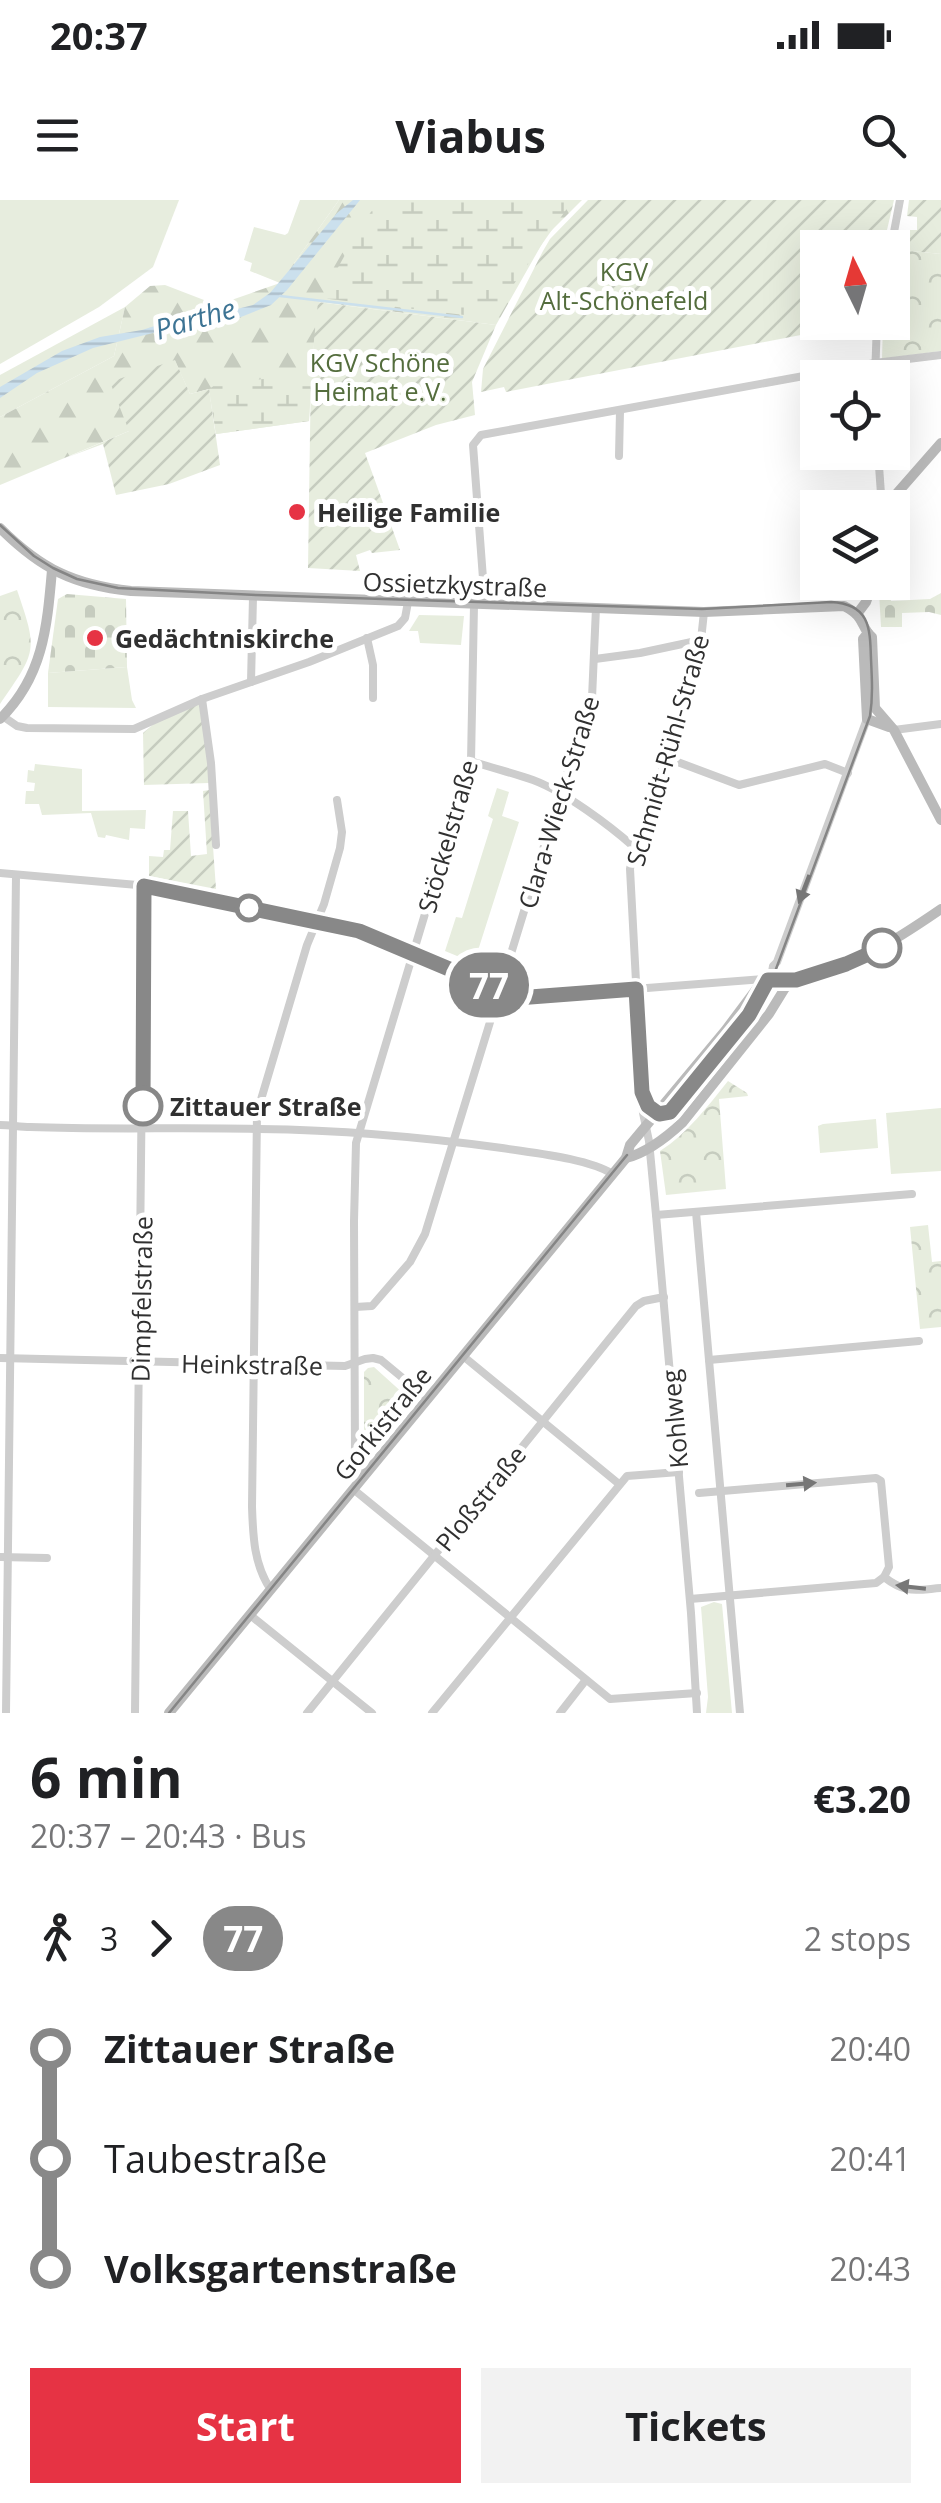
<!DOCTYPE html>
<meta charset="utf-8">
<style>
body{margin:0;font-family:"Open Sans",sans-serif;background:#f2f2f2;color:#202124;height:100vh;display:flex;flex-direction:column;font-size:38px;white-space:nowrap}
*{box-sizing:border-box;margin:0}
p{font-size:32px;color:#757577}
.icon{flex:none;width:55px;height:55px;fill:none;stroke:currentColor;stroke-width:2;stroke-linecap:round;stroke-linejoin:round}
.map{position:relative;height:1513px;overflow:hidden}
.panel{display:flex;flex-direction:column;background:#fff;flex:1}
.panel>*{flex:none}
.badge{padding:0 20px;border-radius:32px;font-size:35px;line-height:65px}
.needle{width:65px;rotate:355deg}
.fabs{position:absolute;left:800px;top:30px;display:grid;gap:20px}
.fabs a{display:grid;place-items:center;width:110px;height:110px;border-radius:0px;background:#fff;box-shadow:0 10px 40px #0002;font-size:50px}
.map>.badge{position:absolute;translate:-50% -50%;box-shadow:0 0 0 5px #fff}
.legs{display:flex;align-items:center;gap:15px;height:110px;padding:0 30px;font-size:32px}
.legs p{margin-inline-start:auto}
.summary{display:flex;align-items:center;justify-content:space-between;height:170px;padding:0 30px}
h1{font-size:55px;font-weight:700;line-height:75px}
.cta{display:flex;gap:20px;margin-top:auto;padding:20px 30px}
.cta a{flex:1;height:115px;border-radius:0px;background:#e63344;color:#fff;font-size:40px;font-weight:700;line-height:115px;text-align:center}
.cta a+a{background:#f2f2f2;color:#202124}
ul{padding:0 30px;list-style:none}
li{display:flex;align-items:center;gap:35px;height:110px;font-size:38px}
li i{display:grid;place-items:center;width:15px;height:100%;margin:0 12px;background:currentColor}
li i::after{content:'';width:25px;height:25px;margin:-12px;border:8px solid;border-radius:50%;background:#fff}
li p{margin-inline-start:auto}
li:first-child i{background:linear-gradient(#0000 50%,currentColor 0)}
li:last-child i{background:linear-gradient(currentColor 50%,#0000 0)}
.status{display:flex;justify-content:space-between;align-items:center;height:70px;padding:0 50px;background:#fff;direction:ltr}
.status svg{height:28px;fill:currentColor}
header{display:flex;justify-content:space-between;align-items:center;height:130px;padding:0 30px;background:#fff;font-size:45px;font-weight:700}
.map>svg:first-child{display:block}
</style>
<div class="status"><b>20:37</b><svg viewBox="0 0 49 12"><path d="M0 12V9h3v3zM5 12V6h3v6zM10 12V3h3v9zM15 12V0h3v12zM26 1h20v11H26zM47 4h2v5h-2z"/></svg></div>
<header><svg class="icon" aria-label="menu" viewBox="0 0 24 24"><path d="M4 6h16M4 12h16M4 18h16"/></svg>Viabus<svg class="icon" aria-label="search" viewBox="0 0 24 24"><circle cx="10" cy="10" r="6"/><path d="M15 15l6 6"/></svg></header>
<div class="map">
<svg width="941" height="1513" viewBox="0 0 941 1513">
<defs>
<pattern id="forest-firs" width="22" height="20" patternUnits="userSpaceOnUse" patternTransform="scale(2.5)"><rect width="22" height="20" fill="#e7edde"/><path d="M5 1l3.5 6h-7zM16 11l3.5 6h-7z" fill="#c6ccbf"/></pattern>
<pattern id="wetland-marsh" width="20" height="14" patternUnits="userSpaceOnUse" patternTransform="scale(2.5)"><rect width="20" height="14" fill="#e7edde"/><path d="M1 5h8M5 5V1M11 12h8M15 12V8" fill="none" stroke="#c6ccbf"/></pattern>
<pattern id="cemetery-stones" width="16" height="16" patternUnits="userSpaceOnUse" patternTransform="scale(2.5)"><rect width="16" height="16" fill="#e7edde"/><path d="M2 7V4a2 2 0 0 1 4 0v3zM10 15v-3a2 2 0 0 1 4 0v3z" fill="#c6ccbf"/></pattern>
<pattern id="park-crowns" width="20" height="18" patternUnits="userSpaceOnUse" patternTransform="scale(2.5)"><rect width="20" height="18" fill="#e7edde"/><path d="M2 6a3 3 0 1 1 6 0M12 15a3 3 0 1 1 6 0" fill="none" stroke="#c6ccbf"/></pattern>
<pattern id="garden-furrows" width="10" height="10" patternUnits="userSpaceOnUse" patternTransform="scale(2.5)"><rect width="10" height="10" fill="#e7edde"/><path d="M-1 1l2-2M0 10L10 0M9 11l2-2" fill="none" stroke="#c6ccbf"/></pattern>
<pattern id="water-rules" width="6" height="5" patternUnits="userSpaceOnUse" patternTransform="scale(2.5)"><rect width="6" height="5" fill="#cbe0ed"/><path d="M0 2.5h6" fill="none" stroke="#afc0cc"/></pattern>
</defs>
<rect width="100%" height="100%" fill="#fff"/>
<!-- grass -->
<g fill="#e7edde">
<path d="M 0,0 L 179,0 L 153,67 L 99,107 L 0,164 Z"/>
<path d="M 300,0 L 339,0 L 280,83 L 250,71 L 252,63 L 244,60 L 254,27 L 285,35 L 288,33 Z"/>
<path d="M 125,107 L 114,156 L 0,217 L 0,175 Z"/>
<path d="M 419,415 L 464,416 L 461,445 L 420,443 L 418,431 L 409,431 Z"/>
<path d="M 127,467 L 132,500 L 136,508 L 48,507 L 48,473 Z"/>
<path d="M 35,564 L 82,569 L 82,611 L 146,610 L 145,629 L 130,628 L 129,640 L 106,635 L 105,638 L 98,637 L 91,613 L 42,615 L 39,604 L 25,604 L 26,591 L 34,591 L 35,583 L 27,582 L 28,570 L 34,571 Z"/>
<path d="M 497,588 L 509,592 L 502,616 L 519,622 L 474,763 L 445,751 L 456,717 L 462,718 L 493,619 L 488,616 Z"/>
<path d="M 941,908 L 941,971 L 891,974 L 886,913 Z"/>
<path d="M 876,919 L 878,948 L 820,953 L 818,926 L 823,924 Z"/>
<path d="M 714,1402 L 722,1404 L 732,1513 L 706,1513 L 708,1497 L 701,1407 Z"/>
</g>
<!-- forest -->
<path fill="url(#forest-firs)" d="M 339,0 L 582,0 L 547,35 L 496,125 L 319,102 L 311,169 L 309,221 L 216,234 L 209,189 L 190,194 L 175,161 L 129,231 L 0,285 L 0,217 L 114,156 L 125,107 L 150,86 L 165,85 L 217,105 L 280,83 Z"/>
<!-- wetland -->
<g fill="url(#wetland-marsh)">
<path d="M 379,0 L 573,0 L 490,118 L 321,98 L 360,28 Z"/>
<path d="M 312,174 L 309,221 L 216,234 L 209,189 L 217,184 Z"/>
</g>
<!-- cemetery -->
<g fill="url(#cemetery-stones)">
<path d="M 879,392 L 890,392 L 891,401 L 930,399 L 941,393 L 941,415 L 929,412 L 902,413 L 902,427 L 881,427 Z"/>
<path d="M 67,394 L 126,399 L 127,467 L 48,473 L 58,399 Z"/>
</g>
<!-- park -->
<g fill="url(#park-crowns)">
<path d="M 902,50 L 941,54 L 941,151 L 882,159 L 883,123 L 892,122 L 893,79 Z"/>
<path d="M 17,390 C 38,451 37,451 0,504 L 0,396 Z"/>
<path d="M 728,881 L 747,893 L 748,896 L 719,899 L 726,989 L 666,995 L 660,951 C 688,933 707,907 728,881 Z"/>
<path d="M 928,1025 L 932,1062 L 941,1061 L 941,1127 L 920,1129 L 910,1027 Z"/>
<path d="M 374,1167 L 405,1195 L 406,1201 L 397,1210 L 399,1213 L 374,1243 L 369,1243 L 364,1235 L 364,1172 L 368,1168 Z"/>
</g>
<!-- garden -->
<g fill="url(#garden-furrows)">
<path d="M 588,0 L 894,0 L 883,47 L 818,48 L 818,122 L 843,123 L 842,127 L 506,192 L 504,187 L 481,192 L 483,169 L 543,51 L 550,39 Z"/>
<path d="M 909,0 L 941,0 L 941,54 L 902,50 L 905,30 L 917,30 L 917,17 L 907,16 Z"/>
<path d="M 318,102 L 496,125 L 472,182 L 475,215 L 436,225 L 365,253 L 400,350 L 372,353 L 370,350 L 356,355 L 360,371 L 308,368 L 311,169 Z"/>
<path d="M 175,160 L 190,194 L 209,189 L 220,265 L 169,284 L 116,295 L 103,244 L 68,257 L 129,231 L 110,182 Z"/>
<path d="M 199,504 L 207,549 L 209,583 L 144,585 L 143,533 L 155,523 Z"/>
<path d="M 209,590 L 216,689 L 149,676 L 149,656 L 163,657 L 164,650 L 170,650 L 173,611 L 188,611 L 191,656 L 207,654 L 203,591 Z"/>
</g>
<!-- water -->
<path fill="url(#water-rules)" d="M 353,0 L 360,0 L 287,90 L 271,105 L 241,117 L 209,126 L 181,126 L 93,148 L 37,173 L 0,198 L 0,187 L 62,151 L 100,137 L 142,130 L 180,118 L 213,115 L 253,105 L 270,93 L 337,13 Z"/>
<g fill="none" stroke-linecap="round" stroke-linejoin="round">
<!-- stream -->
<path stroke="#cbe0ed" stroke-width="2.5" d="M 280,96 L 462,117"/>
<!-- street -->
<g stroke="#cdcdcd" stroke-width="8">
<path d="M 891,48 L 900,0"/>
<path d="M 875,178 L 877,122"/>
<path d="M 878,252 L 882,308"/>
<path d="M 619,256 L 620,211"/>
<path d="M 485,405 L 473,245 L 481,235 L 875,163 L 941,155"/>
<path d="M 367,438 L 373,465 L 373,498"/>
<path d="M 595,459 L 640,453 L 701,440"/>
<path d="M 251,482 L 253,397"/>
<path d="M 202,499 L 211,563 L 216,645"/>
<path d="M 4,517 L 17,526 L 27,528 L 134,529 L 202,499 L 309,462 L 398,426 L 405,418 L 408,402"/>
<path d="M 894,530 L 941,524"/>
<path d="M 667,558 L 739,585 L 825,564 L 848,573"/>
<path d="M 471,561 C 492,568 513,573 533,580 C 565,592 609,625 634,647"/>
<path d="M 0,673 L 149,686 L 317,721 L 359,731 L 499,789 L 507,795 L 517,798 L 764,779"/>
<path d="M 771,778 L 773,766 L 777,762 L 867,519"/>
<path d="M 0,925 C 10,925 20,927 30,927 C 106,930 183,927 259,929 C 340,930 422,937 502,948 C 533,953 587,958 613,974"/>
<path d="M 696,1012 L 740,1513"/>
<path d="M 656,1015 L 912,994"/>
<path d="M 355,1107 L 372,1106 L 410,1062 L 425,1034 L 560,594 L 592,498 L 596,408"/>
<path d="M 463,1156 L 619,1284"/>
<path d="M 0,1158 L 345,1166 L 365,1159 L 373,1158 L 381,1160 L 428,1199"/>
<path d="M 709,1160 L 919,1141"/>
<path d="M 366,1274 L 355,1258 L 354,1021 L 356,943 L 471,561 L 474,405"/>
<path d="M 353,1289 L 610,1499 L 697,1493"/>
<path d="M 0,1357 L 47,1358"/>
<path d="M 884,1377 C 906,1394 915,1390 941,1388"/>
<path d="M 271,1390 C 254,1365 253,1337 252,1307 L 257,913 L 307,745 L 324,704 L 340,648 L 342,632 L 337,600"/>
<path d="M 690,1399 L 876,1383 L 884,1377 L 889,1367 L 881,1281 L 876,1278 L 699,1293"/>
<path d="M 250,1415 L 372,1513"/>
<path d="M 6,1513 L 16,675"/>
<path d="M 135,1513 L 144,686"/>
<path d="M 307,1513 L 636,1106 L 644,1101 L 664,1097"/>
<path d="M 432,1513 L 627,1276 L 679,1272"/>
<path d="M 560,1513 L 585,1481"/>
<path d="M 697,1513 L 691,1413 L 656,1015 L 649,941 L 643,913 L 630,669 L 634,647 L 645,622 L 676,529 L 701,440 L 704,412"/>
</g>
<!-- secondary -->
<g stroke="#bababa" stroke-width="10">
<path d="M 884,308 L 941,243"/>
<path d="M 0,328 C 41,369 74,385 131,391 L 704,412 L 844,406 C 866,417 860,427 872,437 L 875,508 L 894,530 L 941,620"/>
<path d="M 857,414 L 866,402 L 873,382"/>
<path d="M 868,433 L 863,439 L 867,519 L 889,527"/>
<path d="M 0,519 C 43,477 47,428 52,370"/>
<path d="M 626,958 C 646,953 668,936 683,922 L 769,814 L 785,788 L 795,780"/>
<path d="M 169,1513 L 626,958 L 630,945 L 725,831 L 764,779 C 775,778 785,782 796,780 C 851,769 896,740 941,709"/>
</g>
<!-- tram -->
<g stroke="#858585" stroke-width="2.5">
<path d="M 0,325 L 34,356 L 53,368 L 77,379 L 118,388 L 256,395 L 702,409 L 831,402 C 870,404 870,428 871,459 C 872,479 873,497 870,516 L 776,769"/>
<path d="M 169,1513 L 627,955"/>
</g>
</g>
<!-- one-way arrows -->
<defs><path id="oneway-solid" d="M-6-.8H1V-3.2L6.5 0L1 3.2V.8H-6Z" transform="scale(2.5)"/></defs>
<g fill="#777">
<use href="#oneway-solid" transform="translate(804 689) rotate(111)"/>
<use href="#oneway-solid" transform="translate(801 1284) rotate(-5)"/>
<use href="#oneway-solid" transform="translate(911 1387) rotate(-173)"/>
</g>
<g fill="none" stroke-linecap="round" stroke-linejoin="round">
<!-- line-1 casing -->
<g stroke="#fff" stroke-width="22">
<path id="line-1" d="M 143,906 L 144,686 L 359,731 L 499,790 L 507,796 L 517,798 L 636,789 L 642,892 L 648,906 L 659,914 L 670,912 L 749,815 L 768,780 L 796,780 L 846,764 L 882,748"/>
</g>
<!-- line-1 -->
<use href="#line-1" stroke="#888" stroke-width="15"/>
</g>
<!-- markers -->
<g fill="#e63344" stroke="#fff" stroke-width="4">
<circle cx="297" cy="312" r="10"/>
<circle cx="95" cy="438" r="10"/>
</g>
<g fill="#fff" stroke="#888" stroke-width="5">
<circle cx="249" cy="708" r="12"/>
<circle cx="882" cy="748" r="18"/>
<circle cx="143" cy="906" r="18"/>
</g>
<g text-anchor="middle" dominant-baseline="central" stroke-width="10" stroke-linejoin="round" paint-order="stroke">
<!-- park labels -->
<g font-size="25" fill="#546d3d" stroke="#fff">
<text x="624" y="71">KGV<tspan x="624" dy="29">Alt-Schönefeld</tspan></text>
<text x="380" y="162">KGV Schöne<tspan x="380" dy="29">Heimat e.V.</tspan></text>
</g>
<!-- poi labels -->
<g font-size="25" font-weight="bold" fill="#303030" stroke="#fff" text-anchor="start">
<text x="317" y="312">Heilige Familie</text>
<text x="115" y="438">Gedächtniskirche</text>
</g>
<!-- street labels -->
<g font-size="25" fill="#303030" stroke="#fff">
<text transform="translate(455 384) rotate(2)">Ossietzkystraße</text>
<text transform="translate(667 550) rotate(-74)">Schmidt-Rühl-Straße</text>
<text transform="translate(558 602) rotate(-73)">Clara-Wieck-Straße</text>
<text transform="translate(447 636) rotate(-74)">Stöckelstraße</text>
<text transform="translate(141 1099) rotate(-89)">Dimpfelstraße</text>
<text transform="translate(252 1164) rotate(1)">Heinkstraße</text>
<text transform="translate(674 1219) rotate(-95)">Kohlweg</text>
<text transform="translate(382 1223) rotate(-51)">Gorkistraße</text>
<text transform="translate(480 1298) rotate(-51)">Ploßstraße</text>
</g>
<!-- stop labels -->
<g font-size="25" font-weight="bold" fill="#303030" stroke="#fff" text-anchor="start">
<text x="170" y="906">Zittauer Straße</text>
</g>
<!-- water labels -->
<g font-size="28" font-style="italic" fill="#3d7494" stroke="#fff">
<text transform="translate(195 118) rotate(-16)">Parthe</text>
</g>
</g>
</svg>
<div class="fabs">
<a><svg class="needle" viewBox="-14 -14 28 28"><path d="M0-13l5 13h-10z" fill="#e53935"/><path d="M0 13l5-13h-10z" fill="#757577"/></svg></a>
<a><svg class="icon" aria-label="locate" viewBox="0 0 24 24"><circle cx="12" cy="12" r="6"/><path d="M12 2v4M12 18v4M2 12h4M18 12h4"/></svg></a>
<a><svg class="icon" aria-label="layers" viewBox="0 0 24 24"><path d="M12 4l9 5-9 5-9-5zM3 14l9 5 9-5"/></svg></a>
</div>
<b class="badge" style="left:489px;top:785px;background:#888;color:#fff">77</b>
</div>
<section class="panel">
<div class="summary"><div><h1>6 min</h1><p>20:37 – 20:43 · Bus</p></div><b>€3.20</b></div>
<div class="legs"><svg class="icon" aria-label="walk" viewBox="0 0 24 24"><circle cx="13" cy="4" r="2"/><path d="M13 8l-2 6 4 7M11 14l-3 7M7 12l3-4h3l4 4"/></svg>3<svg class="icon" aria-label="forward" viewBox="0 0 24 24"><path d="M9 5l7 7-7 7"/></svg><b class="badge" style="background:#888;color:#fff">77</b><p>2 stops</p></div>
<ul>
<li><i style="color:#888"></i><b>Zittauer Straße</b><p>20:40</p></li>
<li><i style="color:#888"></i><span>Taubestraße</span><p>20:41</p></li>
<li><i style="color:#888"></i><b>Volksgartenstraße</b><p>20:43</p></li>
</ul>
<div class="cta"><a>Start</a><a>Tickets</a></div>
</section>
